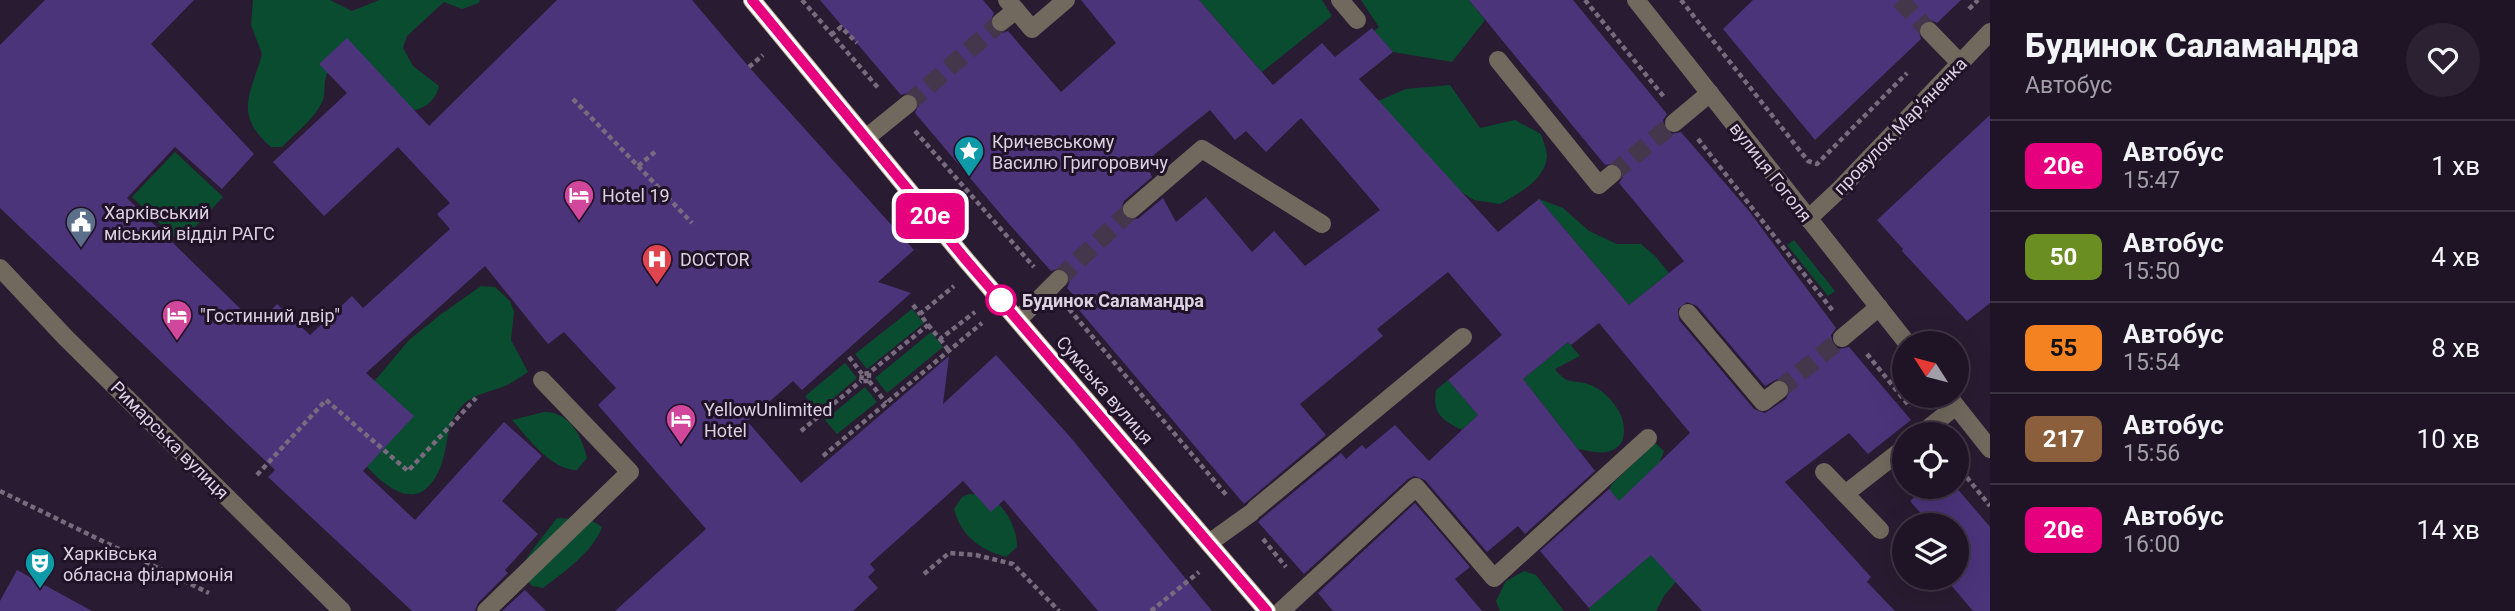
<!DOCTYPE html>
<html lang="uk">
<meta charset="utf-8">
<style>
body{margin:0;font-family:Roboto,sans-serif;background:#2c2132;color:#f1f3f6;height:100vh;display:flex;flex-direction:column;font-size:26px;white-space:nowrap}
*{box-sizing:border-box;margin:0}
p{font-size:23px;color:#a19ea7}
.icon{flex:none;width:38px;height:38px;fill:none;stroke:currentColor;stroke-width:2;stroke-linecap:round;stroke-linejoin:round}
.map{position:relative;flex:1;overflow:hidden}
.drawer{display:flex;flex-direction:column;background:#1f1425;width:525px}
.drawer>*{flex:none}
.badge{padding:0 14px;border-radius:10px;font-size:24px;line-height:46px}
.needle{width:46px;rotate:306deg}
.fabs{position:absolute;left:1892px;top:331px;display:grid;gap:14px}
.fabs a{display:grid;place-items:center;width:77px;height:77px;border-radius:50%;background:#1f1425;box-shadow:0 7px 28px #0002,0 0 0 2px #3c3342;font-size:35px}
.map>.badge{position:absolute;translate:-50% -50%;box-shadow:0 0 0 4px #fff}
.round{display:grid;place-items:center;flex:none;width:74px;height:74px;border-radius:37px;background:#2c2132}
.headline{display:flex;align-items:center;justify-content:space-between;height:119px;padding:0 35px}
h1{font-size:33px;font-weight:800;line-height:52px}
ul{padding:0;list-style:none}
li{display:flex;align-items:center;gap:21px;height:91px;padding:0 35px;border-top:2px solid #3c3342}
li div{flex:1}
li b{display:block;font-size:26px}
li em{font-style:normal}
li .badge{min-width:77px;font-weight:700;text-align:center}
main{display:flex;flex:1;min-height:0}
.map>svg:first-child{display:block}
</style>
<main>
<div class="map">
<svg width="1990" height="611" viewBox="0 0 1990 611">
<rect width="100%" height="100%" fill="#291b31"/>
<!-- green -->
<g fill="#0a4c30">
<path d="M 253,0 L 330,0 L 352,11 L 379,0 L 480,0 L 479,3 L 462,9 L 444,2 L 407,36 L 403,48 L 413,66 L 439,86 C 436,101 422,111 407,111 C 397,111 341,79 327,73 C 323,84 326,91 323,100 C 315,119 296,132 282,147 L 271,147 C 232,114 252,92 262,54 L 251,25 Z"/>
<path d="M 1199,0 L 1322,0 L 1332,16 L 1262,72 Z"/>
<path d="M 1361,0 L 1469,0 L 1485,20 L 1452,62 L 1447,61 L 1393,52 L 1374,31 L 1379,27 Z"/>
<path d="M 1450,85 L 1480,128 L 1515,120 L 1541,134 C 1543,141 1547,149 1547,157 C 1545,180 1518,194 1500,204 L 1474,200 L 1461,192 L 1378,101 L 1406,89 Z"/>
<path d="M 175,152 L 223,197 L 180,243 L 132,197 Z"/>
<path d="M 1539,199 L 1563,208 L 1589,231 L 1617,244 L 1641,244 L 1655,256 L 1669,273 L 1629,305 Z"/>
<path d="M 1794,240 L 1835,291 L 1828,296 L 1787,245 Z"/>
<path d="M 481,286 L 495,287 L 510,301 L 514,312 L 511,340 L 528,372 C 522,376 516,380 509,384 C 493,392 473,393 461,407 C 445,426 449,442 442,463 C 418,527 376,478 350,448 L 351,409 L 409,340 L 440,315 Z"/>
<path d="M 912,309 L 924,323 L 867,369 L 855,354 Z"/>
<path d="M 931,332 L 943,347 L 887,393 L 875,378 Z"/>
<path d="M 1568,342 L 1580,356 L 1555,369 C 1568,386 1572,379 1588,384 C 1606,390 1624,411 1624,429 C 1624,437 1623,443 1616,448 C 1605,456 1591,451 1578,449 L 1523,379 Z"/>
<path d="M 845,363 L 857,378 L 818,411 L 805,396 Z"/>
<path d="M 1448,380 L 1478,415 L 1462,430 C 1442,420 1432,414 1436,390 Z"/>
<path d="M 865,387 L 877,402 L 837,434 L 825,420 Z"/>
<path d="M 544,412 C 569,411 582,436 587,458 L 577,470 C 551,470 528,438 512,420 Z"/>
<path d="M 1655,443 L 1664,451 L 1659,464 L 1608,515 L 1604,501 L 1612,484 Z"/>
<path d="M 969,494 L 989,495 C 1005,508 1017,526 1017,547 L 1006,557 C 980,550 961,536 954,509 L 962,497 Z"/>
<path d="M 557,518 L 591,520 L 602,527 C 593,552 564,572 543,588 L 532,586 L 520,571 C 529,551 544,536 557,518 Z"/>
<path d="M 1685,525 L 1690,565 L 1664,596 L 1656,611 L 1590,611 L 1589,608 Z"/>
<path d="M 1524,571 L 1536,575 L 1564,611 L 1500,611 L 1496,601 L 1506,581 Z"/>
</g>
<!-- building -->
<g fill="#4c347b" fill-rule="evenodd">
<path d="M 45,0 L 194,0 L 151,44 L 254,154 L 222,189 L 175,147 L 127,198 L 257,325 L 277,304 L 310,335 L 352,296 L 363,308 L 450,229 L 437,214 L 450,203 L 398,147 L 324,216 L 273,162 L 347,93 L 319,64 L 347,38 L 429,126 L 557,0 L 692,0 L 749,67 L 914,250 L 878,282 L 911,293 L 802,390 L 793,381 L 747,421 L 801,483 L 949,356 L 943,404 L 996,355 L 1072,439 L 1212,611 L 1098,611 L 1004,500 L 991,512 L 963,481 L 870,564 L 875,570 L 868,577 L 878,588 L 853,611 L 615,611 L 706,529 L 598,405 L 616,388 L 564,332 L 548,344 L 485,266 L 366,373 L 414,416 L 363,471 L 415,520 L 504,422 L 542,456 L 502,501 L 538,534 L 505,570 L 508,573 L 478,603 L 475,611 L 412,611 L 268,477 L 275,470 L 0,208 L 0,45 Z"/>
<path d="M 820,0 L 983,0 L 994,13 L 990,23 L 993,30 L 1002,33 L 1008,31 L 1061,92 L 1116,43 L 1081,0 L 1199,0 L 1273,85 L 1322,43 L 1335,57 L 1372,28 L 1393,52 L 1359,79 L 1498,232 L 1539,199 L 1629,305 L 1684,261 L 1619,183 L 1623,177 L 1621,167 L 1615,163 L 1605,165 L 1469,0 L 1573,0 L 1667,114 L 1663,120 L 1665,130 L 1671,134 L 1681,132 L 1749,211 L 1836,328 L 1831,335 L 1833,345 L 1839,349 L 1849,347 L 1911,420 L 1868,454 L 1849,433 L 1785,482 L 1871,577 L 1867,582 L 1895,611 L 1702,611 L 1651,555 L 1589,608 L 1540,551 L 1609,489 L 1619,501 L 1690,433 L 1599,323 L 1571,345 L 1568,342 L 1523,379 L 1595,471 L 1525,534 L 1518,526 L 1487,552 L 1425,480 L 1414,476 L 1408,479 L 1304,574 L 1258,522 L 1261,519 L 1341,453 L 1346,459 L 1362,445 L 1366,449 L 1395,425 L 1429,461 L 1478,415 L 1448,380 L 1502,335 L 1448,272 L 1377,329 L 1383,336 L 1300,404 L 1326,435 L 1244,504 L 1073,303 L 1077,299 L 1067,288 L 1070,281 L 1067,271 L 1061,268 L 1051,271 L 1009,224 L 915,113 L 919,103 L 916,96 L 907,93 L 901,95 ZM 1210,110 L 1235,140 L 1246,131 L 1266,152 L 1301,118 L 1380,210 L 1305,266 L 1274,231 L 1252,252 L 1206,197 L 1176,222 L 1163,198 L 1139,218 L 1133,220 L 1124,217 L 1121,210 L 1124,201 L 1152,177 L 1145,162 ZM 1687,302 L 1697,306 L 1765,386 L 1777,379 L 1788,383 L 1790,389 L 1786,399 L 1765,413 L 1754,409 L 1679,320 L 1678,309 Z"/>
<path d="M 1753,0 L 1961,0 L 1937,23 L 1931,20 L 1922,22 L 1918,29 L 1921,39 L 1815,140 L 1723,29 Z"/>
<path d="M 1990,115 L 1990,303 L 1967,321 L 1902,251 L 1903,249 L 1877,220 Z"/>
<path d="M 1926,486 L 1955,486 L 1990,527 L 1990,611 L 1973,611 L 1945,578 L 1956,578 L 1956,525 L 1931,525 L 1910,501 Z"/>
<path d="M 1415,503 L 1470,567 L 1455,579 L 1482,611 L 1333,611 L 1318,593 Z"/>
<path d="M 17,570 L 92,611 L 0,611 L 0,601 Z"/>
<path d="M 525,590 L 546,611 L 502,611 Z"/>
</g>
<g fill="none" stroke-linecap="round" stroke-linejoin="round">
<!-- minor-tunnel -->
<g stroke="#44364b" stroke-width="18" stroke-dasharray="18 9" stroke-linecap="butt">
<path d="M 1900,0 L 1929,31"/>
<path d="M 908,104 L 1001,22"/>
<path d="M 1612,174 L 1674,123"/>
<path d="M 1059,279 L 1132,209"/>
<path d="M 1779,390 L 1842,338"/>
</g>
<!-- path -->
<g stroke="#786b7e" stroke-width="4.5" stroke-dasharray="5 3.5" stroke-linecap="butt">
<path d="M 802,0 L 880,90"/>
<path d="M 1585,0 L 1664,97"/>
<path d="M 1681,0 L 1808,161 L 1817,164 L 1907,73"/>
<path d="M 1969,9 L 1978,0"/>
<path d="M 831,35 L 841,27 L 857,43"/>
<path d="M 749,67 L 763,55"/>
<path d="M 573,99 L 638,166 L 655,152"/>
<path d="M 915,131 L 1034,267"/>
<path d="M 1698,139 L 1833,311"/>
<path d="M 638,166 L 692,223"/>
<path d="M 913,305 L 920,314"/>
<path d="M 1069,309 L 1228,497"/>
<path d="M 928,325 L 940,339 L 975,312"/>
<path d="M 940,339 L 949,351"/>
<path d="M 1867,354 L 1910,407"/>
<path d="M 849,357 L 862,374"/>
<path d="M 869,373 L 869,381 L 861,381 L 862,374 L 869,373 L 928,325 L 920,314 L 954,286"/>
<path d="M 869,381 L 886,403"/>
<path d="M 801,431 L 861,381"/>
<path d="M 823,456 L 982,323"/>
<path d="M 1956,464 L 1990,506"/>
<path d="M 257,475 L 326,400 L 408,471 L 476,398"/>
<path d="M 0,491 L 209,593"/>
<path d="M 1263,539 L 1286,567"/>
<path d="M 924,574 L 949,553 L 976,555 L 1013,564 L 1059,611"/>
<path d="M 1151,611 L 1199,572"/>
</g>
<!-- minor -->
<g stroke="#71695d" stroke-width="18">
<path d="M 1340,0 L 1357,20"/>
<path d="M 1636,0 L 1907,343"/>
<path d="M 1016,10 L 1032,29 L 1066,0"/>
<path d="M 1001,22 L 1016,10 L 1007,0"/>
<path d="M 1929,31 L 1960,63"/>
<path d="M 1498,60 L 1599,185 L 1612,174"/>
<path d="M 1674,123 L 1710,93"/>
<path d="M 866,138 L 908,104"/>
<path d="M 1132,209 L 1202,149 L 1322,224"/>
<path d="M 1808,219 L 1841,188 L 1990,32"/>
<path d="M 0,268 L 66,338 L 342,611"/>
<path d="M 1688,313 L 1763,402 L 1779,390"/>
<path d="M 1018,320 L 1059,279"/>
<path d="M 1842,338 L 1879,307"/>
<path d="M 1948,396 L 1990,449"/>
<path d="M 1921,434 L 1956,406"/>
<path d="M 1824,472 L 1880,530"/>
<path d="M 1845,494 L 1904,448"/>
<path d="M 1255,509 L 1463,337"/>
<path d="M 1209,543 L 1251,513"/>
<path d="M 486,611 L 630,472 L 542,380"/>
<path d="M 1281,611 L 1416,487 L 1494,578 L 1648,438"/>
</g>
<!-- major -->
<path stroke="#c1b198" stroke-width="18" d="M 752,0 L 966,260 L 1267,611"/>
</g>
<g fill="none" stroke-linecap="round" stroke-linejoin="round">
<!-- line casing -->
<g stroke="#fff" stroke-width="16">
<path id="line" d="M 752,0 L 966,260 L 1267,611"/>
</g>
<!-- line -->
<use href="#line" stroke="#e6007e" stroke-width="10"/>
</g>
<!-- icons -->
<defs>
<g id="sight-pin" transform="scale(1.575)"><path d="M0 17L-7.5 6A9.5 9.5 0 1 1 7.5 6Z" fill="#0f9aa8" stroke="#201227"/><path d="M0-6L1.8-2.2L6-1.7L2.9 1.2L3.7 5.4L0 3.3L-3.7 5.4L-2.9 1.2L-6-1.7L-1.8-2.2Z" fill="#fff"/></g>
<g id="hotel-pin" transform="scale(1.575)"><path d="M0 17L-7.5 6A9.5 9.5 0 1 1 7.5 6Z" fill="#d1479c" stroke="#201227"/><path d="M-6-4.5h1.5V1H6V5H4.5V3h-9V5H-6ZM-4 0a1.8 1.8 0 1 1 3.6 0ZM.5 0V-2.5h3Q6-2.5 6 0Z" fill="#fff"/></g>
<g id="civic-pin" transform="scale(1.575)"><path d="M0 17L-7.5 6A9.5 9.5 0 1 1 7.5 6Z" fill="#5c6f8a" stroke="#201227"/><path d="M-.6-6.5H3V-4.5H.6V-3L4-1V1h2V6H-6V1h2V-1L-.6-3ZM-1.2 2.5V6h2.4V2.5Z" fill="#fff"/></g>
<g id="hospital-pin" transform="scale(1.575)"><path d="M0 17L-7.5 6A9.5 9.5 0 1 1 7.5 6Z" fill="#e0444e" stroke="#201227"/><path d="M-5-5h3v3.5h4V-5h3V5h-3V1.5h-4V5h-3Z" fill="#fff"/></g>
<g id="theatre-pin" transform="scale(1.575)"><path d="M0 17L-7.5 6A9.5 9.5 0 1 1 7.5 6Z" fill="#0f9aa8" stroke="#201227"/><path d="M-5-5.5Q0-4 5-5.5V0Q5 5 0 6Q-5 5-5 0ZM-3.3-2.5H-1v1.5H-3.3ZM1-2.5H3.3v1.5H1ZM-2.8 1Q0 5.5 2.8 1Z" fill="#fff"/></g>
</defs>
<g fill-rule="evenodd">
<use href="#sight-pin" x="969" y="151"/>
<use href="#hotel-pin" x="579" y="195"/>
<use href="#civic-pin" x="81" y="222"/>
<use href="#hospital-pin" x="657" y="259"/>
<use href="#hotel-pin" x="177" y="315"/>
<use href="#hotel-pin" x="681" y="419"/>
<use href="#theatre-pin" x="40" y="563"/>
</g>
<!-- markers -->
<circle fill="#fff" stroke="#e6007e" stroke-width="3.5" cx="1001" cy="300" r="14"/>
<g text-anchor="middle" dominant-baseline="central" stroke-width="6" stroke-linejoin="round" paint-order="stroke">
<!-- street labels -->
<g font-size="18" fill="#dbd1e0" stroke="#201227">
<text transform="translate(1900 126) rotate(-46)">провулок Мар’яненка</text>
<text transform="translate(1771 172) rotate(52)">вулиця Гоголя</text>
<text transform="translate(1105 390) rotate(49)">Сумська вулиця</text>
<text transform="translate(170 440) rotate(45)">Римарська вулиця</text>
</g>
<!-- poi labels -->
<g font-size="18" fill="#dbd1e0" stroke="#201227" text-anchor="start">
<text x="992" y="141">Кричевському<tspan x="992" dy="21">Василю Григоровичу</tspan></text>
<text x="602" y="195">Hotel 19</text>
<text x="104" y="212">Харківський<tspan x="104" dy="21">міський відділ РАГС</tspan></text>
<text x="680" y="259">DOCTOR</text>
<text x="200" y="315">"Гостинний двір"</text>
<text x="704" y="409">YellowUnlimited<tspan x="704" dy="21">Hotel</tspan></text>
<text x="63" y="553">Харківська<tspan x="63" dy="21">обласна філармонія</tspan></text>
</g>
<!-- stop labels -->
<g font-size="18" font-weight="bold" fill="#dbd1e0" stroke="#201227" text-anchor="start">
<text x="1022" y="300">Будинок Саламандра</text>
</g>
</g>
</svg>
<div class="fabs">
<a><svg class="needle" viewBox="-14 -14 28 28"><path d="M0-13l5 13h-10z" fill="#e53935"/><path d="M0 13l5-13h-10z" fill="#a19ea7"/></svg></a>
<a><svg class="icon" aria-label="locate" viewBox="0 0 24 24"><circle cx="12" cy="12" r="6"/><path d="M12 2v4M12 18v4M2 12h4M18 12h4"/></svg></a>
<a><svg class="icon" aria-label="layers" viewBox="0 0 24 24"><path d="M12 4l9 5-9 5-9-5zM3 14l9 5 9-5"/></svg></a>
</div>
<b class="badge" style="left:930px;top:216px;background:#e6007e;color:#fff">20е</b>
</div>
<section class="drawer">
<div class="headline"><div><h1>Будинок Саламандра</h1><p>Автобус</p></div><a class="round"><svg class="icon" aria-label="heart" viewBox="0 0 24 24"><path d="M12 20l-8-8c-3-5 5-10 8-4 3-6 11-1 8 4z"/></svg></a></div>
<ul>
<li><span class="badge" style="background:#e6007e;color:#fff">20е</span><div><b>Автобус</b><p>15:47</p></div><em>1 хв</em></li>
<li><span class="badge" style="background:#6b8e23;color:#fff">50</span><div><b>Автобус</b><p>15:50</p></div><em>4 хв</em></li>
<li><span class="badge" style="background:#f58220;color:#111">55</span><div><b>Автобус</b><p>15:54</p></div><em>8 хв</em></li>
<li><span class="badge" style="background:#8b5e3c;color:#fff">217</span><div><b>Автобус</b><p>15:56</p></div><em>10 хв</em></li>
<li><span class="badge" style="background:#e6007e;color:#fff">20е</span><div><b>Автобус</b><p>16:00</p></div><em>14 хв</em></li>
</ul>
</section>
</main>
